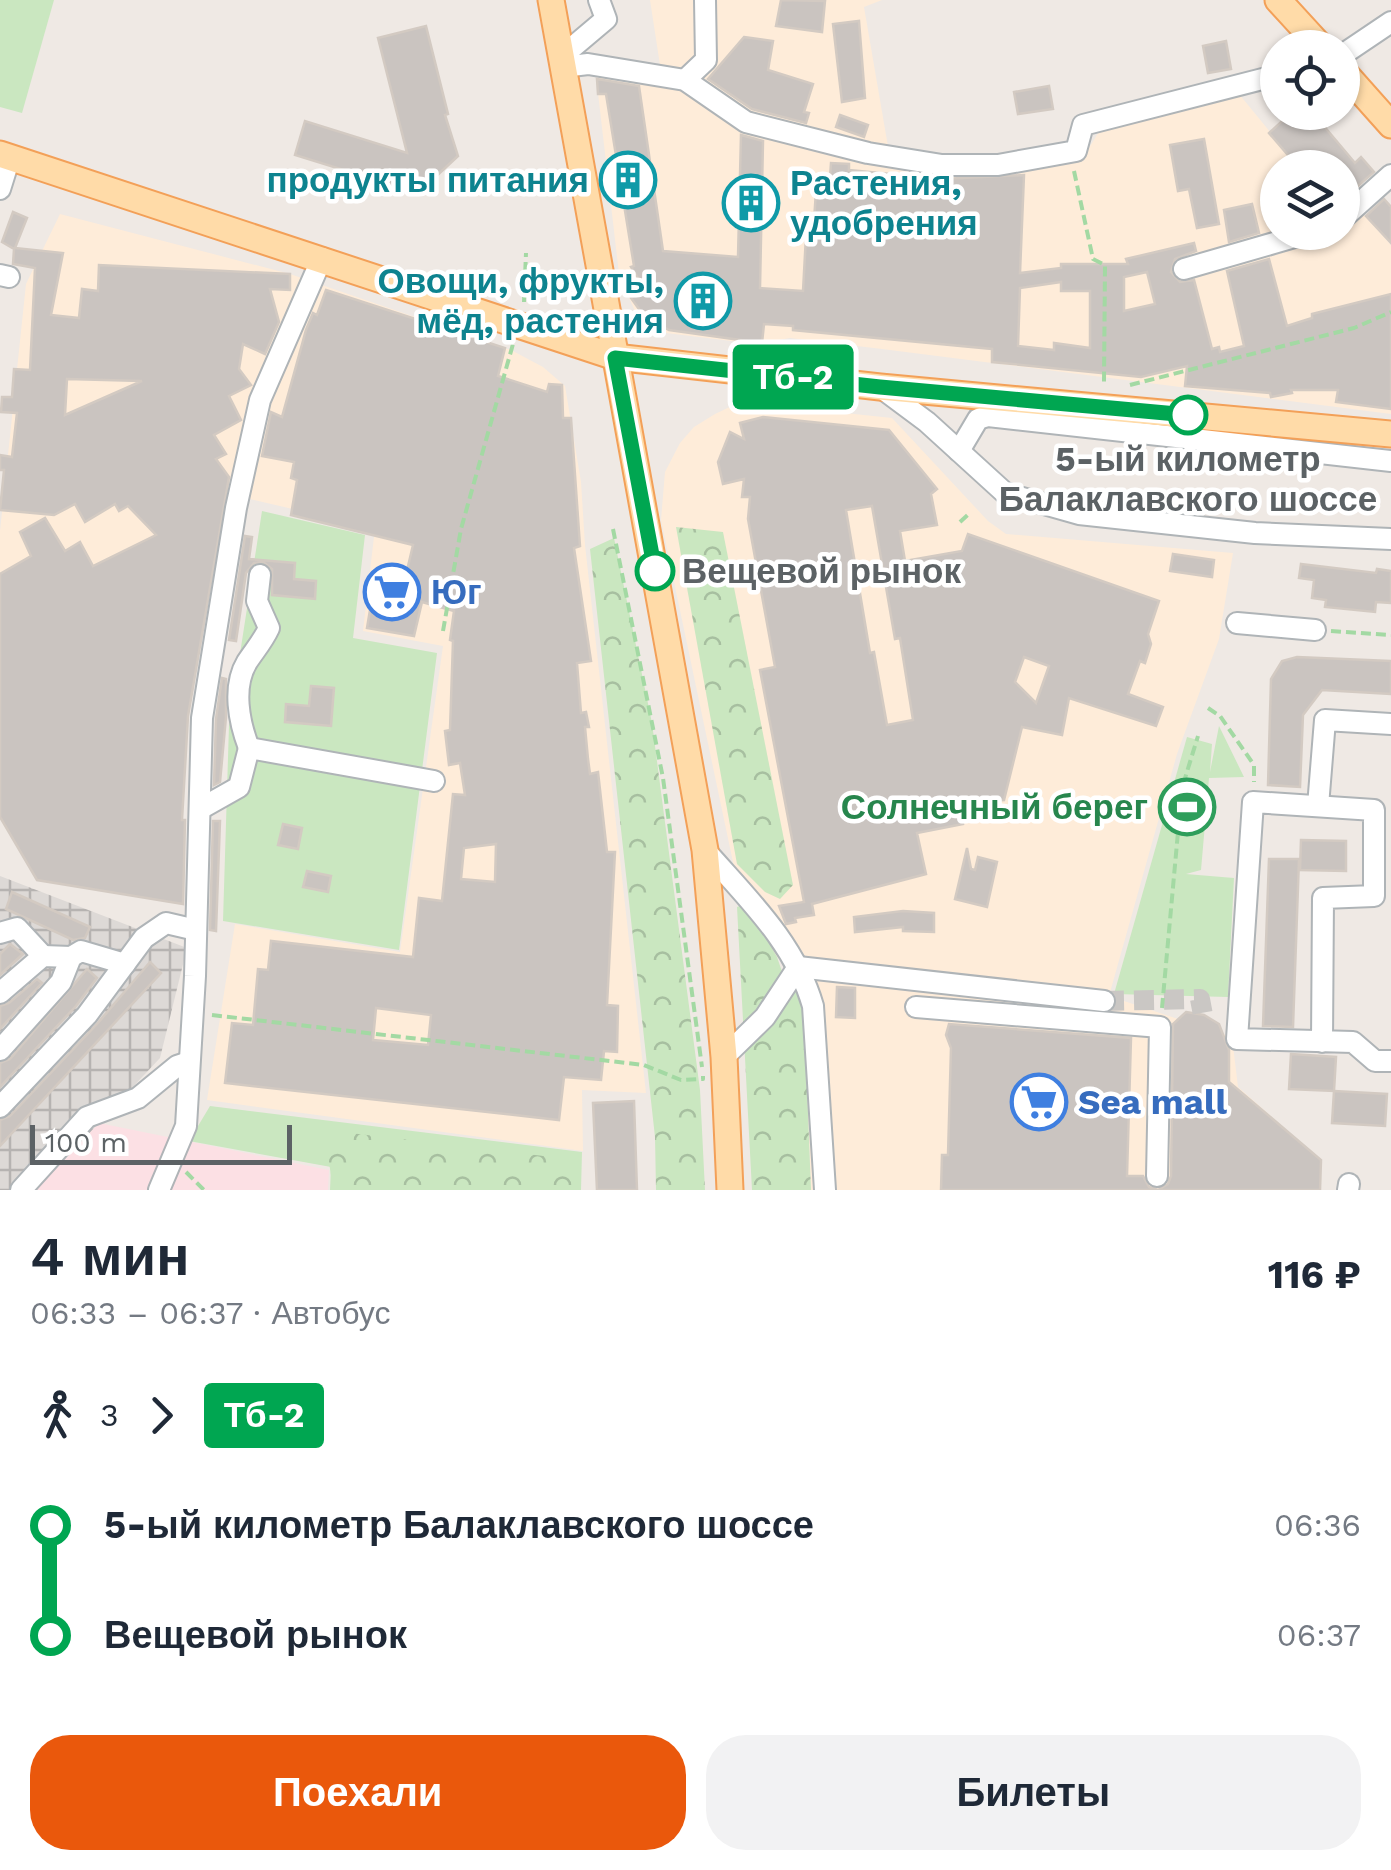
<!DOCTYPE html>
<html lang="ru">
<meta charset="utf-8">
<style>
body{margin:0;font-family:"Work Sans",sans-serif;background:#f2f2f3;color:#1f2937;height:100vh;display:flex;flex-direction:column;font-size:38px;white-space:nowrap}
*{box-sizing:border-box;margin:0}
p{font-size:32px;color:#747a83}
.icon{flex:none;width:55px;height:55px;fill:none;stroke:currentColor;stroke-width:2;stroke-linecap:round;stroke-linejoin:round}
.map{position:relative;height:1190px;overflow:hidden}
.drawer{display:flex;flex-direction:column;background:#fff;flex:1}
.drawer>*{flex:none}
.badge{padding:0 20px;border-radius:8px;font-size:35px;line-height:65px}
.buttons{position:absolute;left:1260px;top:30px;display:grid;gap:20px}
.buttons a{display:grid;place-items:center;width:100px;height:100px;border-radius:50%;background:#fff;box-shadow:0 2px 8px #0004;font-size:50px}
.scale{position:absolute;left:30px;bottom:25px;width:262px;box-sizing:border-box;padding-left:10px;border:5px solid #5c6265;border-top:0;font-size:28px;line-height:35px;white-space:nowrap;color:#5c6265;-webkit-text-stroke:8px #fff;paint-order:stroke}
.map>.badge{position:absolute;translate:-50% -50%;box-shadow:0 0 0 5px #fff}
.legs{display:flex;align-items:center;gap:15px;height:110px;padding:0 30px;font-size:32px}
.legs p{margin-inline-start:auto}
.head{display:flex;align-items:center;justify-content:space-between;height:170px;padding:0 30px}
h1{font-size:55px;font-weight:600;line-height:75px}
.action{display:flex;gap:20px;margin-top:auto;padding:20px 30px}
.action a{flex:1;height:115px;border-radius:40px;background:#ea580c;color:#fff;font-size:40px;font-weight:600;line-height:115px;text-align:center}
.action a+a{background:#f2f2f3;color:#1f2937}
ul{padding:0 30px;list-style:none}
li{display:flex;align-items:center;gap:35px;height:110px;font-size:38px}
li i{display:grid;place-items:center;width:15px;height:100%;margin:0 12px;background:currentColor}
li i::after{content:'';width:25px;height:25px;margin:-12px;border:8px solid;border-radius:50%;background:#fff}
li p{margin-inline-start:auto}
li:first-child i{background:linear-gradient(#0000 50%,currentColor 0)}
li:last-child i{background:linear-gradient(currentColor 50%,#0000 0)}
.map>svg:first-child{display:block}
</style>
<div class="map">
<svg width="1391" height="1190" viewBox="0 0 1391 1190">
<defs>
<pattern id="industrial-grid" width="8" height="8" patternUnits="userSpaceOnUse" patternTransform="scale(2.5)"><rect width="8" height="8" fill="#ddd9d6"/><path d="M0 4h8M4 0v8" fill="none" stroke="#b6b3b1"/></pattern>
<pattern id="forest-crowns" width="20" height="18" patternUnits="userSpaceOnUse" patternTransform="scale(2.5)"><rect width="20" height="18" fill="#cae7c0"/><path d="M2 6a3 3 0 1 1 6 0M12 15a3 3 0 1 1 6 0" fill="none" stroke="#a7bfa0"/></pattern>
</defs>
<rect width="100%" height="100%" fill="#efe9e4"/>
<!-- commercial -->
<g fill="#feecd9">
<path d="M 650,0 L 882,0 L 864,7 L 891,164 L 1086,153 L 1103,125 L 1239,94 L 1299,167 L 1278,168 L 1278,232 L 1342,232 L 1343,215 L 1356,206 L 1391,245 L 1391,414 L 882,349 L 790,338 L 756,344 L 666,333 L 637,316 L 619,274 L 596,76 L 652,80 L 660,65 Z"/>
<path d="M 60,214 L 290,274 L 511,350 L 543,367 L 565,386 L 581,482 L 585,545 L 646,1093 L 582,1090 L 583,1151 L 207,1100 L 235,924 L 400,952 L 443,646 L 363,631 L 375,528 L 232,495 L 203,513 L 55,585 L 0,606 L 0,531 L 26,284 Z"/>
<path d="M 751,403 L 892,418 L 988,521 L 1006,534 L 1233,553 L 1219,639 L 1177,754 L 1109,996 L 1232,1037 L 1238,1087 L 1321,1160 L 1321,1190 L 811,1190 L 804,1011 L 799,991 L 814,976 L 777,957 L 749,908 L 742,905 L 661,520 L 665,472 L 680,443 L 694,427 L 715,414 L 734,405 Z"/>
</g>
<!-- industrial -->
<path fill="url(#industrial-grid)" d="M 0,876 L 187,948 L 160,1058 L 36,1190 L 0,1190 Z"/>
<!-- medical -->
<path fill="#fce0e4" d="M 99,1123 L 329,1170 L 328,1190 L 36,1190 Z"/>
<!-- green -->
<g fill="#cae7c0">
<path d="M 0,0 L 54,0 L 22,113 L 0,107 Z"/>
<path d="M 262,511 L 365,535 L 353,638 L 437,653 L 399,950 L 223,921 L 229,725 Z"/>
<path d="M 1219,726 L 1244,777 L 1209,778 L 1201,870 L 1186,874 L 1234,878 L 1228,997 L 1114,994 L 1187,737 L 1212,744 L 1210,772 Z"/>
<path d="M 210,1106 L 582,1152 L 581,1190 L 330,1190 L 331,1167 L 189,1141 Z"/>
</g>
<!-- forest -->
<g fill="url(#forest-crowns)">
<path d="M 676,527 L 723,532 L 793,885 L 780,899 L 765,892 L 737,864 Z"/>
<path d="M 614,538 L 652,723 L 700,1090 L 705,1190 L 656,1190 L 655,1137 L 590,549 Z"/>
<path d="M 742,905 L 749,908 L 777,957 L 788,989 L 799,991 L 804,1011 L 811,1190 L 752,1190 L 737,907 Z"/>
<path d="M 350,1133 L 577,1160 L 573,1190 L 333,1190 L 328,1155 Z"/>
</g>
<!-- building -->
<g fill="#cac4c0" stroke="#d3cac2" stroke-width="2.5" fill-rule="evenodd">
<path d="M 781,0 L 825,1 L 822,32 L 776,26 Z"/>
<path d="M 859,21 L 865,98 L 842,102 L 833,24 Z"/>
<path d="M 426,26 L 448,114 L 445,115 L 458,156 L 418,193 L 295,155 L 305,121 L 407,153 L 378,38 Z"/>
<path d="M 744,37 L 773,41 L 768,70 L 813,84 L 804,112 L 809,113 L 806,123 L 752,109 L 708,79 Z"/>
<path d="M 1226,41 L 1231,69 L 1208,73 L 1203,46 Z"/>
<path d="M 597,79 L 639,86 L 663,251 L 738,257 L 741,135 L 763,141 L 760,288 L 803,291 L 806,236 L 813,236 L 816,191 L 829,192 L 831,163 L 849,164 L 849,170 L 942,179 L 1024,175 L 1020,273 L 1061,268 L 1061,264 L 1128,264 L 1126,259 L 1194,243 L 1196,251 L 1175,259 L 1171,272 L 1180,282 L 1194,280 L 1212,349 L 1219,347 L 1220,352 L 1244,346 L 1227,271 L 1269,259 L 1287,326 L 1312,318 L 1312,314 L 1391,294 L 1391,409 L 1336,402 L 1338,390 L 1291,390 L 1292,393 L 1271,397 L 1270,393 L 1185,386 L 1187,366 L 1141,377 L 992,362 L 992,349 L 793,330 L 793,326 L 764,324 L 762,343 L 669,330 L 644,316 L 631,298 L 644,288 L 631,267 L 634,266 L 606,94 L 598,94 ZM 1147,272 L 1155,304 L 1124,311 L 1124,277 ZM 1061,282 L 1061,291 L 1090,291 L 1090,348 L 1054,343 L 1054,350 L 1018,346 L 1020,288 Z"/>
<path d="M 1049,86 L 1053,109 L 1018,114 L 1014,92 Z"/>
<path d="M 1292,112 L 1312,112 L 1355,163 L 1361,157 L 1374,172 L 1342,200 L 1342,168 L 1299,168 L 1269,133 Z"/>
<path d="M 840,115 L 868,125 L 864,137 L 836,127 Z"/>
<path d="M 1204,139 L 1219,224 L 1197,228 L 1189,189 L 1178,191 L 1170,145 Z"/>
<path d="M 1384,199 L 1391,207 L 1391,243 L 1366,216 Z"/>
<path d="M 1252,204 L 1259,233 L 1229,242 L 1224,210 Z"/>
<path d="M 13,212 L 27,218 L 15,248 L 63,253 L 51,315 L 79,318 L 82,289 L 98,291 L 99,265 L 290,274 L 290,290 L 270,289 L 279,322 L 265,354 L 243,344 L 239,369 L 251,385 L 229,396 L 241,420 L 214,435 L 226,454 L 216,459 L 229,477 L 188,716 L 182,820 L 185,820 L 183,904 L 37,880 L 0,817 L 0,574 L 31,556 L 20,532 L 45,518 L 65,551 L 80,542 L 93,566 L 156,535 L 128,506 L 119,511 L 115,504 L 85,522 L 75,504 L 54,515 L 0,510 L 4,470 L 0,470 L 0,455 L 12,457 L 17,413 L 1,412 L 2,397 L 12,397 L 14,369 L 30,370 L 35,268 L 13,264 L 14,249 L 2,242 ZM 67,379 L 142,381 L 65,415 Z"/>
<path d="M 326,290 L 505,348 L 498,376 L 547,392 L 549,384 L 562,385 L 563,418 L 571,418 L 580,546 L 574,548 L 591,661 L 577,663 L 581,713 L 586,712 L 589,727 L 585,727 L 588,759 L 590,774 L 598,772 L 607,852 L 615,852 L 607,1005 L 618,1006 L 617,1052 L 604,1051 L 601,1080 L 564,1077 L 559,1120 L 225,1083 L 232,1023 L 253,1025 L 258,969 L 268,970 L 271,941 L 413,957 L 419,898 L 442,901 L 453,794 L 465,795 L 460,763 L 449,765 L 445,731 L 450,730 L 453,641 L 450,640 L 454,611 L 422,602 L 414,636 L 367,628 L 376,574 L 405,579 L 413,545 L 291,515 L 297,480 L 291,478 L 294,462 L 262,456 L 271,412 L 282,417 L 306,330 L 313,313 L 317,315 ZM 496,844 L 495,882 L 461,879 L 464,848 ZM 376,1008 L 431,1015 L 428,1045 L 373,1040 Z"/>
<path d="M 763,417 L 889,430 L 937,489 L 931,494 L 937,525 L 900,531 L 905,561 L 962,551 L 968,534 L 1159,601 L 1148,634 L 1151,644 L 1145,663 L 1140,661 L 1128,694 L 1163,707 L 1156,726 L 1069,698 L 1062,735 L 1022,727 L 1004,800 L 960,803 L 963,824 L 917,833 L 926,874 L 812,904 L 814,915 L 795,918 L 796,922 L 786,924 L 779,906 L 804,902 L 760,670 L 775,667 L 748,519 L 750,497 L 742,497 L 744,479 L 723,484 L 718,462 L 730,432 L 744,439 L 740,423 ZM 872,506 L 895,639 L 900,638 L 913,720 L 887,725 L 874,652 L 870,653 L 846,510 ZM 1024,657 L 1049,666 L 1036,703 L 1015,682 Z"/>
<path d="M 245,536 L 252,537 L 249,559 L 295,563 L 294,579 L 316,581 L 315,599 L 272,595 L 272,569 L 263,562 L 254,563 L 246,573 L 236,641 L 229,640 Z"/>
<path d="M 1173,554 L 1214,560 L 1212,577 L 1170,571 Z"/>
<path d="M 1301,564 L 1376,573 L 1377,569 L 1391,571 L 1391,603 L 1376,602 L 1375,612 L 1325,607 L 1326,600 L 1312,598 L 1314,580 L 1299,578 Z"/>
<path d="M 1297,657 L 1391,661 L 1391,694 L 1322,690 L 1303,715 L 1300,787 L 1268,785 L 1271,679 L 1282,661 Z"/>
<path d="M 222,678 L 226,679 L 226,717 L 220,782 L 214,785 L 216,719 Z"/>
<path d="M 311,686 L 334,688 L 331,726 L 285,722 L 286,704 L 309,706 Z"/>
<path d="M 213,821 L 220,821 L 216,931 L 210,930 Z"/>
<path d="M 283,824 L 302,828 L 298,849 L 278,845 Z"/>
<path d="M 1301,840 L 1346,841 L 1346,871 L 1300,870 Z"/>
<path d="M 967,848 L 971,869 L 975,870 L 978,857 L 997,862 L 987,907 L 955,899 Z"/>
<path d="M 1269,859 L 1299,859 L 1293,1027 L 1263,1026 Z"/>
<path d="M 307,871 L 331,876 L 328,892 L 303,887 Z"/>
<path d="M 12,892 L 90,927 L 85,938 L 73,940 L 6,909 Z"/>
<path d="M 903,911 L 934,913 L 934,932 L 903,931 L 903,927 L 855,932 L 854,917 Z"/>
<path d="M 10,944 L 23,954 L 0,975 L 0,954 Z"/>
<path d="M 150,962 L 161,973 L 0,1146 L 0,1120 L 10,1116 L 97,1024 Z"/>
<path d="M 87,969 L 97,978 L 76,1006 L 0,1087 L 0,1063 L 10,1059 Z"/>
<path d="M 37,979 L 42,983 L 0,1029 L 0,1006 L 9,1003 Z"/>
<path d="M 837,987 L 855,988 L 855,1018 L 836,1017 Z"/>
<path d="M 1186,1012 L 1204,1015 L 1219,1024 L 1229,1050 L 1229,1082 L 1321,1160 L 1320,1190 L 941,1190 L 942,1155 L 948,1155 L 951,1048 L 946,1035 L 949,1024 L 1131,1038 L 1127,1176 L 1143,1176 L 1149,1187 L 1158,1190 L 1168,1184 L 1171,1176 L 1173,1024 Z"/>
<path d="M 1291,1054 L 1336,1057 L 1334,1091 L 1289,1089 Z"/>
<path d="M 1334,1091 L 1387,1094 L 1385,1126 L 1332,1123 Z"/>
<path d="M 634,1101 L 637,1190 L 597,1190 L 593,1103 Z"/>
</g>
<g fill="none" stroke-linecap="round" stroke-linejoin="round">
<!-- minor-tunnel -->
<path stroke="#cac7c4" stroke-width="20" stroke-dasharray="20 10" stroke-linecap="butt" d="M 1104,1001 L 1200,999 L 1203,1015"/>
<!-- minor casing -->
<g stroke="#afb4b7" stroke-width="24">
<g id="minor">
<path d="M 1342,55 L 1391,22"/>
<path d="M 561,57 L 606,19 L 599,0"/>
<path d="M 563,67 L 588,64 L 685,80 L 746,122 L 868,153 L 942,165 L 998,165 L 1076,151 L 1083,125 L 1278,75"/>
<path d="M 685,80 L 706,60 L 705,0"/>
<path d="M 0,189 L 10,157"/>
<path d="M 1342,219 L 1391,175"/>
<path d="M 1184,269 L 1312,232"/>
<path d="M 0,275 L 9,277"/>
<path d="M 880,387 L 927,422 L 1005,493 L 1079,514 L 1255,533 L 1391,539"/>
<path d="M 959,451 L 978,419 L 988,416 L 1391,461"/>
<path d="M 1237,623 L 1315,630"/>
<path d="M 249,748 C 239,722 232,687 247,662 C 255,650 263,641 269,628 L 257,601 L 260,575"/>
<path d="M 1318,806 L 1325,720 L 1391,724"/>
<path d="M 200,809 L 239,787 L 249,748 L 434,781"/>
<path d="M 705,850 C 747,898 795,943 813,1006 L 825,1190"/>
<path d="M 0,933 L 17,928 L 43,956"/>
<path d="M 0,993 L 43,956 L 71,957"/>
<path d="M 916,1007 L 1160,1027 L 1157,1176"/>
<path d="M 1322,1042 L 1323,898 L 1374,896 L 1374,810 L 1253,802 L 1237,1039 L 1353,1042 L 1375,1061 L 1391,1061"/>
<path d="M 0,1050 L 61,982 L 71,957 L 81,951 L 125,964"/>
<path d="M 724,1057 L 765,1017 L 798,967 L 1104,1001"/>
<path d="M 0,1107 L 87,1015 L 144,938 L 166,923 L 196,930"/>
<path d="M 21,1190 L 87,1117 L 138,1098 L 177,1066 L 189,1062"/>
<path d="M 159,1190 L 186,1126 L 195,976 L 202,718 L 236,508 L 260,400 L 322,258"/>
<path d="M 1348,1190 L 1349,1184"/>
</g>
</g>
<!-- major casing -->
<g stroke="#f3a058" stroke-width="29">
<g id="major">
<path d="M 551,0 L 705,850 L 724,1057 L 730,1190"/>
<path d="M 1278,0 L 1322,48"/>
<path d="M 1342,70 L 1391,125"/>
<path d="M 0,154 L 615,357 L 880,387 L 1391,434"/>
</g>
</g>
<!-- path -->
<g stroke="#a3d9a3" stroke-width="4" stroke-dasharray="10 5" stroke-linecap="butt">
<path d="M 1074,171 L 1093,259 L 1105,265 L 1104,382"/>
<path d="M 524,302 L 526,253"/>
<path d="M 1130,385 L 1354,328 L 1391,312"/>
<path d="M 960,522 L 971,512"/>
<path d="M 613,529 L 663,778 L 702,1067"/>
<path d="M 443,631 L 461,529 L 513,344"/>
<path d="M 1331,631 L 1391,635"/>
<path d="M 1208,708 L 1220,716 L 1254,765 L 1254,782"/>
<path d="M 1162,1008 L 1182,788 L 1198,736"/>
<path d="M 212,1015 L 644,1065 L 681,1080 L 703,1079 L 703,1076"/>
<path d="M 186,1172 L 204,1190"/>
</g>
<!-- minor -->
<use href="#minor" stroke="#fff" stroke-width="20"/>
<!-- major -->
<use href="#major" stroke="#ffdba8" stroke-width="25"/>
</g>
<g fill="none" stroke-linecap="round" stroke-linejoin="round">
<!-- line-1 casing -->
<g stroke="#fff" stroke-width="22">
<path id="line-1" d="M 655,571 L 615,358 L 880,387 L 1188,415"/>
</g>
<!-- line-1 -->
<use href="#line-1" stroke="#00a651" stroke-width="15"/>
</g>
<!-- icons -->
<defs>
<g id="building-ring" transform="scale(2.875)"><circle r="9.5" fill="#fff" stroke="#0f9aa8" stroke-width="1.5"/><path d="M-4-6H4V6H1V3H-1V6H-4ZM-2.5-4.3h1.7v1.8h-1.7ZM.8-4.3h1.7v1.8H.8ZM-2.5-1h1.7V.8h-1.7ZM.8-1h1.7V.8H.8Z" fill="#0f9aa8"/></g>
<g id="supermarket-ring" transform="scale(2.875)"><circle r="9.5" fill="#fff" stroke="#3f7fe0" stroke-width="1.5"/><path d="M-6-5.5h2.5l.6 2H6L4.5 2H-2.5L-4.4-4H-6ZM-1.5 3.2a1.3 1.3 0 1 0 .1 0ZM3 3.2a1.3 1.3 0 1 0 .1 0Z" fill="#3f7fe0"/></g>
<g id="stadium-ring" transform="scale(2.875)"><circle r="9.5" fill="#fff" stroke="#2e9e5b" stroke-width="1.5"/><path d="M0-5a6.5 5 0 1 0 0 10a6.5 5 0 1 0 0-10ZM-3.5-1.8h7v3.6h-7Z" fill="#2e9e5b"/></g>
</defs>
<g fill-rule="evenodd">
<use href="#building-ring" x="628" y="180"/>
<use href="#building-ring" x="751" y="203"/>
<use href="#building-ring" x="703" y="301"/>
<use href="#supermarket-ring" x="392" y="592"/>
<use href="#stadium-ring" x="1187" y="807"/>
<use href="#supermarket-ring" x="1039" y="1102"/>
</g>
<!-- markers -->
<g fill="#fff" stroke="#00a651" stroke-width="5">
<circle cx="1188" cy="415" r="18"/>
<circle cx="655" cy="571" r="18"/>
</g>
<g text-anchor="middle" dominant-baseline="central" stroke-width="9" stroke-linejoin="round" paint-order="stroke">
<!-- culture labels -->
<g font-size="35" font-weight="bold" fill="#0d838f" stroke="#fff" text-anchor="end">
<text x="589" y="180">продукты питания</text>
<text x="790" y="183" text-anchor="start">Растения,<tspan x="790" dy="40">удобрения</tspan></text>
<text x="664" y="281">Овощи, фрукты,<tspan x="664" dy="40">мёд, растения</tspan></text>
</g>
<!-- stop labels -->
<g font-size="35" font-weight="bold" fill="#5c6265" stroke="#fff">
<text x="1188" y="459">5-ый километр<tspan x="1188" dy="40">Балаклавского шоссе</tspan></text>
<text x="682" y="571" text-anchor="start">Вещевой рынок</text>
</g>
<!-- shop labels -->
<g font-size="35" font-weight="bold" fill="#366cbe" stroke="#fff" text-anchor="start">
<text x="431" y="592">Юг</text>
<text x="1078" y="1102">Sea mall</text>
</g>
<!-- leisure labels -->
<g font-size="35" font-weight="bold" fill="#27864d" stroke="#fff" text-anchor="end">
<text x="1148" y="807">Солнечный берег</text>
</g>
</g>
</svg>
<div class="buttons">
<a><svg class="icon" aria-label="locate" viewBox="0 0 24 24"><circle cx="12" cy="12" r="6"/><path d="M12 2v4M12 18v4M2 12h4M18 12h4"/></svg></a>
<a><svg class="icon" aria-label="layers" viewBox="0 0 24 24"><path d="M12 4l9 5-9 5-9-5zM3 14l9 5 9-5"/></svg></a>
</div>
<div class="scale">100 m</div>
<b class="badge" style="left:793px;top:377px;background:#00a651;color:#fff">Тб-2</b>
</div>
<section class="drawer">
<div class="head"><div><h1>4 мин</h1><p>06:33 – 06:37 · Автобус</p></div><b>116 ₽</b></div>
<div class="legs"><svg class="icon" aria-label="walk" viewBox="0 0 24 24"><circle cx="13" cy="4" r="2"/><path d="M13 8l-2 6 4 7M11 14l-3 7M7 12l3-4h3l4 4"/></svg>3<svg class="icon" aria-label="forward" viewBox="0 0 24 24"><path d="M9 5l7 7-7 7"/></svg><b class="badge" style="background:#00a651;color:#fff">Тб-2</b></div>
<ul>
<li><i style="color:#00a651"></i><b>5-ый километр Балаклавского шоссе</b><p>06:36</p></li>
<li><i style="color:#00a651"></i><b>Вещевой рынок</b><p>06:37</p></li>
</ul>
<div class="action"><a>Поехали</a><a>Билеты</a></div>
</section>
